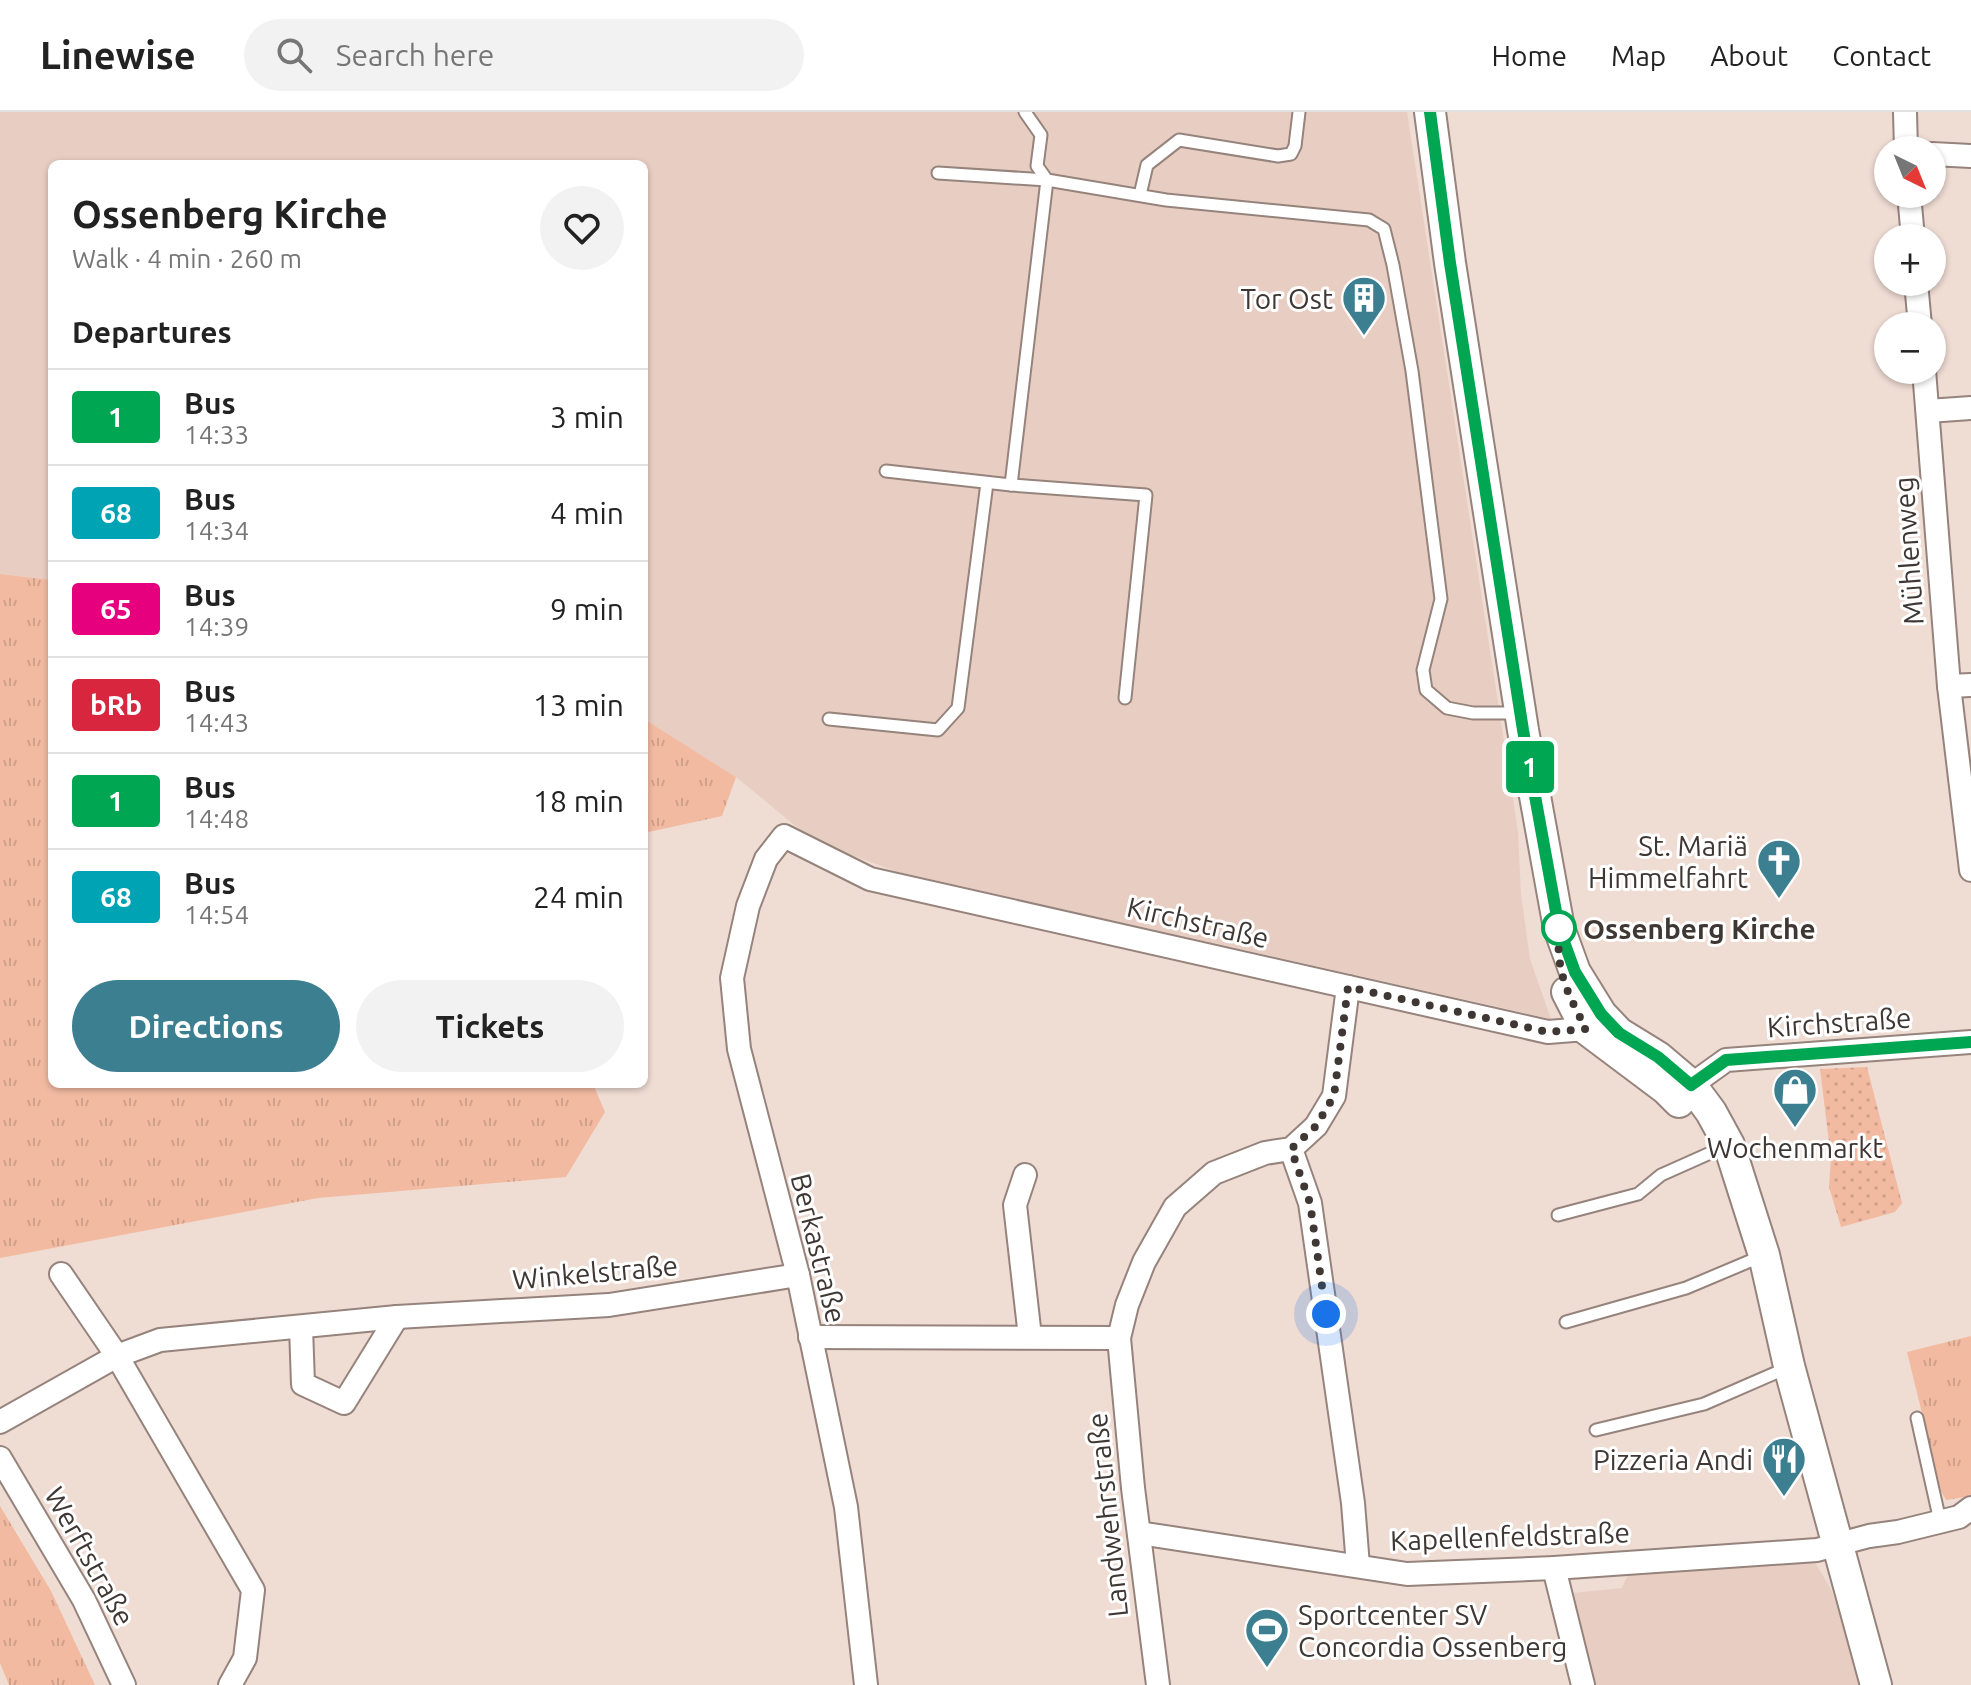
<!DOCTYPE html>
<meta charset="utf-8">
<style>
body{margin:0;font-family:Ubuntu,sans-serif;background:#f2f2f2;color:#222;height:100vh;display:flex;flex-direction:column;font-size:30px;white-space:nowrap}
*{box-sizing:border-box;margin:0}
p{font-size:26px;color:#767676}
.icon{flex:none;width:44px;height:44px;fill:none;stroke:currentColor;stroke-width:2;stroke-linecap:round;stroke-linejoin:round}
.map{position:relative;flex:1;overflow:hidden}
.side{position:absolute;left:48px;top:48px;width:600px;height:928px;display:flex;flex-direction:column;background:#fff;border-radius:12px;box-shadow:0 2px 6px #0004}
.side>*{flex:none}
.badge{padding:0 16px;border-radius:6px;font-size:28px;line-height:52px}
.needle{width:52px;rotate:137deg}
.tools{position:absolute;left:1874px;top:24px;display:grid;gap:16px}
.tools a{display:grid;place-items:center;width:72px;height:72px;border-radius:50%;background:#fff;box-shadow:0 2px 6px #0004;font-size:40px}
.you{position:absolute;width:40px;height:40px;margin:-20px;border:6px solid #fff;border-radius:50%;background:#1a73e8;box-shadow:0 0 0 12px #1a73e833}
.map>.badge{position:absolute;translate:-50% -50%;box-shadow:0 0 0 4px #fff}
h2{padding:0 24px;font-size:30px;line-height:72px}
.round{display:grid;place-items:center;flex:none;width:84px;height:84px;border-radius:42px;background:#f2f2f2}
.overview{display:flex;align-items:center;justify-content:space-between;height:136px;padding:0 24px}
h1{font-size:38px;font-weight:700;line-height:60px}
.primary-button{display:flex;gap:16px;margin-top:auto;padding:16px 24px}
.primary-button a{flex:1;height:92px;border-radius:48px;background:#3c7f90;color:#fff;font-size:32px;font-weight:700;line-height:92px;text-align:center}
.primary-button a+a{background:#f2f2f2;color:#222}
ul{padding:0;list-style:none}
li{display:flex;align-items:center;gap:24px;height:96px;padding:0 24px;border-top:2px solid #e0e0e0}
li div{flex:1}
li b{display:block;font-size:30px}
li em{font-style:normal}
li .badge{min-width:88px;font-weight:700;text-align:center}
header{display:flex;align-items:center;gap:48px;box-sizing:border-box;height:112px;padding:0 40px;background:#fff;border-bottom:2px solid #e0e0e0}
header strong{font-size:38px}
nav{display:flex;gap:44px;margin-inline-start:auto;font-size:28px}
.search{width:560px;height:72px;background:#f2f2f2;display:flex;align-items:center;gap:20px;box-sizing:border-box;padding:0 28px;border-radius:44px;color:#767676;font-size:30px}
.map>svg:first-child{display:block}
</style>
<header>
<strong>Linewise</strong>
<div class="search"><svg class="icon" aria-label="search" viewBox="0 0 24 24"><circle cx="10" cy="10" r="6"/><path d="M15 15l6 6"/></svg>Search here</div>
<nav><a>Home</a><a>Map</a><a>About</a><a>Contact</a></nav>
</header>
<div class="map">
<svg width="1971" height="1573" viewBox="0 0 1971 1573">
<defs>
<pattern id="grass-tufts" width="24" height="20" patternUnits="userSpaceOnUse" patternTransform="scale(2)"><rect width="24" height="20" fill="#f2baa1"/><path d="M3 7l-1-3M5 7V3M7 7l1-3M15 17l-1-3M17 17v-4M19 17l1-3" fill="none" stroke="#d1a08b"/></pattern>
<pattern id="park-dots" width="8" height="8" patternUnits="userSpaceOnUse" patternTransform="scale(2)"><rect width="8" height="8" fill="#f2baa1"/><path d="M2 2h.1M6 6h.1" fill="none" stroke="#d1a08b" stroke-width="1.8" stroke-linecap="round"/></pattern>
</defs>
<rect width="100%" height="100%" fill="#efdcd3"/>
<!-- built -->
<g fill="#e8cec2">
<path d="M 0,0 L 1407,0 L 1518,720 L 1521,783 L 1530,847 L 1551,907 L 898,760 L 815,730 L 736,665 L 644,607 L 644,52 L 52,52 L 52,468 L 0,462 Z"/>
<path d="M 1814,1449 L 1831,1477 L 1864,1573 L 1594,1573 L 1572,1481 L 1622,1476 L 1628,1462 Z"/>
</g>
<!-- grass -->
<g fill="url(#grass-tufts)">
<path d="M 0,462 L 52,468 L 52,972 L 593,972 L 605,1000 L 566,1065 L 318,1086 L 0,1146 Z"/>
<path d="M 644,607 L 736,665 L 722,704 L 644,721 Z"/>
<path d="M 1971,1224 L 1971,1384 L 1946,1388 L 1941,1379 L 1907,1240 Z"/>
<path d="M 0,1394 L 51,1479 L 95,1573 L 9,1573 L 0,1551 Z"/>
</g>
<!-- park -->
<path fill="url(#park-dots)" d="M 1867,955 L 1902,1091 L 1895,1100 L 1841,1115 L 1829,1075 L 1831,1046 L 1820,957 Z"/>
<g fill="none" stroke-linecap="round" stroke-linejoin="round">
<!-- lane casing -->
<g stroke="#95837c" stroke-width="15">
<g id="lane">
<path d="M 1025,0 L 1041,23 L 1037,54 L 1047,68 L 1166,88 L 1369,108 L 1384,117 L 1393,153 L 1412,259 L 1441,487 L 1423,558 L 1426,578 L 1447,596 L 1473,601 L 1517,601"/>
<path d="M 1140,83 L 1147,53 L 1179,28 L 1278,44 L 1291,42 L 1295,34 L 1299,0"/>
<path d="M 886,359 L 1011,373 L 1047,68 L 938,61"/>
<path d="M 1011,373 L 1146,383 L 1125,586"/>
<path d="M 829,607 L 938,618 L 958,596 L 987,371"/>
<path d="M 1558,1103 L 1638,1082 L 1661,1063 L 1726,1034"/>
<path d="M 1566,1210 L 1686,1176 L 1762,1144"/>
<path d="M 1917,1306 L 1940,1409"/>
<path d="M 1596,1318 L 1704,1292 L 1789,1255"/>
</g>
</g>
<!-- street casing -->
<g stroke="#95837c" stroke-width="26">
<g id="street">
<path d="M 1905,0 L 1906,38"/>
<path d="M 1932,42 L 1971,44"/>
<path d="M 1909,82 L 1913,126"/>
<path d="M 1916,170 L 1920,214"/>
<path d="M 1924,258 L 1949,574 L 1971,758"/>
<path d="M 1928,299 L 1971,296"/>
<path d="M 1949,574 L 1971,573"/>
<path d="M 1680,981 L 1726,948 L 1971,930"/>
<path d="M 1291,1037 L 1310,1091 L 1353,1391 L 1358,1454"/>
<path d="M 1025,1063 L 1015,1093 L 1030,1225"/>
<path d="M 61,1162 L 117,1244 L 253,1478 L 245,1546 L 230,1573"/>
<path d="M 301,1215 L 303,1272 L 344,1291 L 397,1205"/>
<path d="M 810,1225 L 1119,1226"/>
<path d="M 0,1310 L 117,1244 L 160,1228 L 397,1205 L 609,1193 L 798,1163"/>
<path d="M 0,1346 L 84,1488 L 124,1573"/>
<path d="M 1139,1421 L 1407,1462 L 1554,1456 L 1817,1438 L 1869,1424 L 1898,1420 L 1959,1405 L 1971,1396"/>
<path d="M 1554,1456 L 1583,1573"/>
<path d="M 866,1573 L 846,1395 L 798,1163 L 739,937 L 732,866 L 748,794 L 766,747 L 784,724 L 870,767 L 1548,920 L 1586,917 L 1595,909"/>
<path d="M 1158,1573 L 1133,1376 L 1119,1226 L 1127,1193 L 1144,1150 L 1175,1095 L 1214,1061 L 1265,1041 L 1291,1037 L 1316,1014 L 1334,984 L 1348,875"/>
</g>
</g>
<!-- secondary casing -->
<g stroke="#95837c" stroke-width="34">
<g id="secondary">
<path d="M 1430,0 L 1450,151 L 1523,618 L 1559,816 L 1575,860 L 1601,902 L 1619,921 L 1658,945 L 1691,973 L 1711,1000 L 1729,1033 L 1764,1143 L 1789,1254 L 1876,1573"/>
<path d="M 1567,880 L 1586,917 L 1666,977 L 1679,990"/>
</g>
</g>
<!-- lane -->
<use href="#lane" stroke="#fff" stroke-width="11"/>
<!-- street -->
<use href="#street" stroke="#fff" stroke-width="22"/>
<!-- secondary -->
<use href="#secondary" stroke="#fff" stroke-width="30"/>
</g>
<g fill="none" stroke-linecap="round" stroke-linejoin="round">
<!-- line casing -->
<g stroke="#fff" stroke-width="18">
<path id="line" d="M 1430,0 L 1450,151 L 1523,618 L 1559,816 L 1575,860 L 1601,902 L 1619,921 L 1658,945 L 1691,973 L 1726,948 L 1971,930"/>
</g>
<!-- line -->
<use href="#line" stroke="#00a651" stroke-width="12"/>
<!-- walk -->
<path stroke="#3e3733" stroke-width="8" stroke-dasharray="0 14.4" d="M 1326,1202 L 1310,1091 L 1291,1037 L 1316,1014 L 1334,984 L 1348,875 L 1548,920 L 1586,917 C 1566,878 1556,860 1559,816"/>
</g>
<!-- icons -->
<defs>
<g id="building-pin" transform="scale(2.3)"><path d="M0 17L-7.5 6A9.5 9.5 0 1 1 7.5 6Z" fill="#3c7f90" stroke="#fff"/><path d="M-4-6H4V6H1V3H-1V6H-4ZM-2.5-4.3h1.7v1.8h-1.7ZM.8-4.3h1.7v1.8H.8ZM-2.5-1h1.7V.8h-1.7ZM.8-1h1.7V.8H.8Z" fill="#fff"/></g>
<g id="church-pin" transform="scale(2.3)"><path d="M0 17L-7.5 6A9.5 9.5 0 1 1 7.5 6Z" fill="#3c7f90" stroke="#fff"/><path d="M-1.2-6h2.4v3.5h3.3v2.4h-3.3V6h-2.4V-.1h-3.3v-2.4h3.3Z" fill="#fff"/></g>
<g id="shop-pin" transform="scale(2.3)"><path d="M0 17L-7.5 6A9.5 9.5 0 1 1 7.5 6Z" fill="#3c7f90" stroke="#fff"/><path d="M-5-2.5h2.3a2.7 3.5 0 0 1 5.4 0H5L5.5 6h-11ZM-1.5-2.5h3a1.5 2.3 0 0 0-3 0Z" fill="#fff"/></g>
<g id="restaurant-pin" transform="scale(2.3)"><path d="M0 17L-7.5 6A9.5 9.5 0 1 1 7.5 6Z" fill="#3c7f90" stroke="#fff"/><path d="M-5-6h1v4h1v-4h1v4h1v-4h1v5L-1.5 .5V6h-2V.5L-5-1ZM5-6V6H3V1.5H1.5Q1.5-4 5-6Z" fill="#fff"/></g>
<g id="stadium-pin" transform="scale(2.3)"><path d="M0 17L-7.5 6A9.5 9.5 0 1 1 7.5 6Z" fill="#3c7f90" stroke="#fff"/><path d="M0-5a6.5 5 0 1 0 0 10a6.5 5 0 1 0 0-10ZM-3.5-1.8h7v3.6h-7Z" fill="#fff"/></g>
</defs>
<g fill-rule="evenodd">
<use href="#building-pin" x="1364" y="186"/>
<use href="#church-pin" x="1779" y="749"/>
<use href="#shop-pin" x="1795" y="978"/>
<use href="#restaurant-pin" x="1784" y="1347"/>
<use href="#stadium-pin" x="1267" y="1518"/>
</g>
<!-- markers -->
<circle fill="#fff" stroke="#00a651" stroke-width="4" cx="1559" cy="816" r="16"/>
<g text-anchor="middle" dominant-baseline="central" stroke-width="6" stroke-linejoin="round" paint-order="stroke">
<!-- poi labels -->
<g font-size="28" fill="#3e3733" stroke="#fff" text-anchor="end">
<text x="1333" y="186">Tor Ost</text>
<text x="1748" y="733">St. Mariä<tspan x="1748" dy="32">Himmelfahrt</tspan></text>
<text x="1795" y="1035" text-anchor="middle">Wochenmarkt</text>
<text x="1753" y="1347">Pizzeria Andi</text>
<text x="1298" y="1502" text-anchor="start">Sportcenter SV<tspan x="1298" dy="32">Concordia Ossenberg</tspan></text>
</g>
<!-- street labels -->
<g font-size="28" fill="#3e3733" stroke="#fff">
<text transform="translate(1908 439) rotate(-94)">Mühlenweg</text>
<text transform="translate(1198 810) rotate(13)">Kirchstraße</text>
<text transform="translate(1839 910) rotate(-4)">Kirchstraße</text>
<text transform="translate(819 1136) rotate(76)">Berkastraße</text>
<text transform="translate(595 1160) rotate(-5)">Winkelstraße</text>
<text transform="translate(1107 1403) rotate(-96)">Landwehrstraße</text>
<text transform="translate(1510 1424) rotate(-2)">Kapellenfeldstraße</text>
<text transform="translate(90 1444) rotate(61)">Werftstraße</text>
</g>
<!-- stop labels -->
<g font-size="28" font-weight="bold" fill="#3e3733" stroke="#fff" text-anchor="start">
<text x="1583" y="816">Ossenberg Kirche</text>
</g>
</g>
</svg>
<div class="tools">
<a><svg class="needle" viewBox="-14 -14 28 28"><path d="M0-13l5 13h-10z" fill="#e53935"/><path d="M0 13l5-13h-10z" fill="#767676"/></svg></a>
<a>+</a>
<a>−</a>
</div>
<div class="you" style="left:1326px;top:1202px"></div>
<b class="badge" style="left:1530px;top:655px;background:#00a651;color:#fff">1</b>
<section class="side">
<div class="overview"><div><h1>Ossenberg Kirche</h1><p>Walk · 4 min · 260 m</p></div><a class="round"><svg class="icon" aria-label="heart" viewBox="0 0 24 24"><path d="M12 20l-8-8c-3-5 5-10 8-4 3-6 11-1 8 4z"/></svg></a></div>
<h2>Departures</h2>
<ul>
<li><span class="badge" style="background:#00a651;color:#fff">1</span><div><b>Bus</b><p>14:33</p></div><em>3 min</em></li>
<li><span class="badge" style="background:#00a3b4;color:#fff">68</span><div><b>Bus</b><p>14:34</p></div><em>4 min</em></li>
<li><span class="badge" style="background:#e6007e;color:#fff">65</span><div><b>Bus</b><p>14:39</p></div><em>9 min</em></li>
<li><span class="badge" style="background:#d7263d;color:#fff">bRb</span><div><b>Bus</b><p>14:43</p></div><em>13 min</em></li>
<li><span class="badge" style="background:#00a651;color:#fff">1</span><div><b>Bus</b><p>14:48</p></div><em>18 min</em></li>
<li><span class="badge" style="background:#00a3b4;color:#fff">68</span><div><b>Bus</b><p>14:54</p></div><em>24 min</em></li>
</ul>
<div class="primary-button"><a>Directions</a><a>Tickets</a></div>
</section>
</div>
